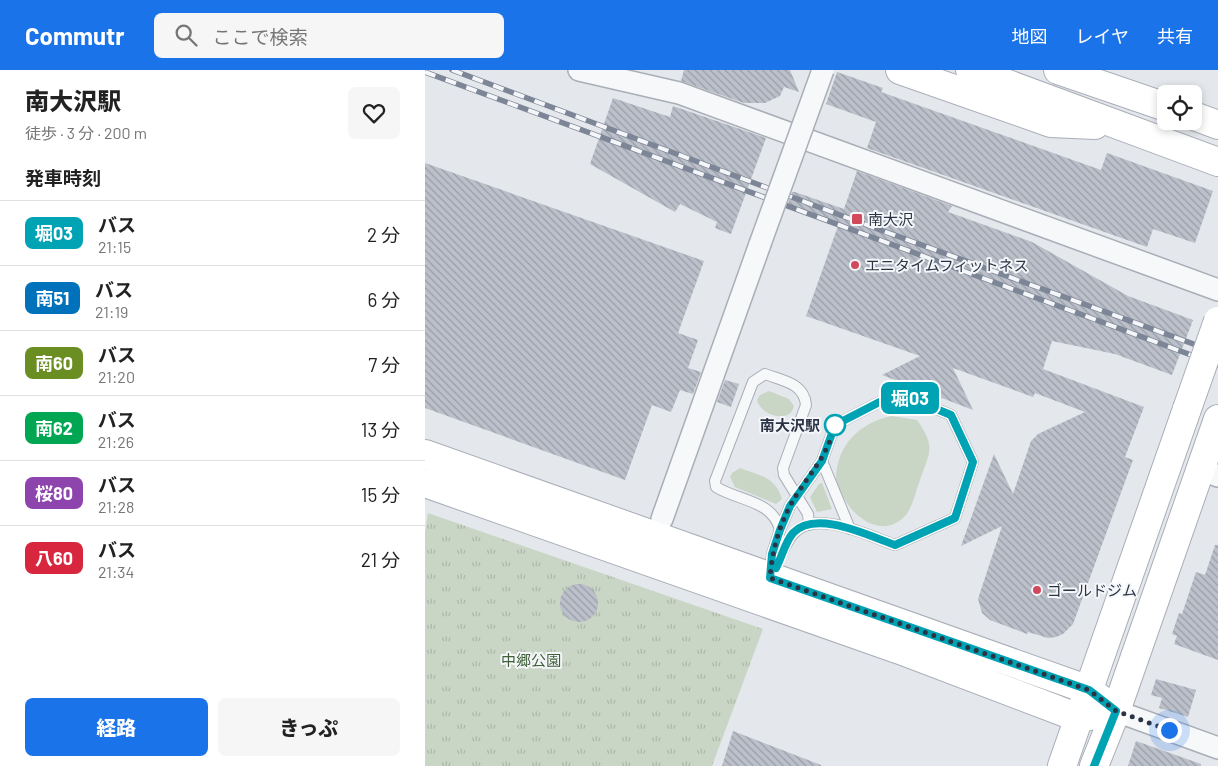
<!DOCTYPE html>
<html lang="ja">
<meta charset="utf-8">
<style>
body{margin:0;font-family:Barlow,"Noto Sans JP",sans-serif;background:#f6f6f6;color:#222;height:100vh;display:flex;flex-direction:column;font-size:19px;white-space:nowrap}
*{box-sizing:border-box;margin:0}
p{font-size:16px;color:#767676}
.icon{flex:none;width:28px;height:28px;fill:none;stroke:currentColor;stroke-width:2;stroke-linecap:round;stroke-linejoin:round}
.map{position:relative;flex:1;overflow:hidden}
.panel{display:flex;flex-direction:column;background:#fff;width:425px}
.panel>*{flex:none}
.badge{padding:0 10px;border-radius:8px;font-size:18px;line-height:32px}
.controls{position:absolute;left:732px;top:15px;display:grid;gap:10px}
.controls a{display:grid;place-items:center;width:45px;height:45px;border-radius:8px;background:#fff;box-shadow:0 2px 8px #0003;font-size:25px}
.you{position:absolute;width:25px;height:25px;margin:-12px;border:4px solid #fff;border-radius:50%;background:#1a73e8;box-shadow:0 0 0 8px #1a73e833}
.map>.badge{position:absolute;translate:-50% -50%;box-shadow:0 0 0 2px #fff}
h2{padding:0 25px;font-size:19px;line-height:45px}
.round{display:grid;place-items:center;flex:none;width:52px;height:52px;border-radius:8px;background:#f6f6f6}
.overview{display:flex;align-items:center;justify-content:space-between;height:85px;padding:0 25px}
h1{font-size:24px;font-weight:800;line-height:38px}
.primary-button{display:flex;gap:10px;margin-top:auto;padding:10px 25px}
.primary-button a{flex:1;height:58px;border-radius:8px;background:#1a73e8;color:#fff;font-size:20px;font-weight:800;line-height:58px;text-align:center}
.primary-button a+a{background:#f6f6f6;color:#222}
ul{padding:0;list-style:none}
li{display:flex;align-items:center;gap:15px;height:65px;padding:0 25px;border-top:1px solid #e0e0e0}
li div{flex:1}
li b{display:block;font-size:19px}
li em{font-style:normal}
li .badge{min-width:55px;font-weight:700;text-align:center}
header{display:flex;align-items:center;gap:30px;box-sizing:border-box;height:70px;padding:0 25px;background:#1a73e8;color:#fff}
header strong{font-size:24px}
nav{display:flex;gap:28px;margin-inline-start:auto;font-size:18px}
.search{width:350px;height:45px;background:#f6f6f6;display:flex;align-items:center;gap:12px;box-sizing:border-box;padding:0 18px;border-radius:8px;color:#767676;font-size:19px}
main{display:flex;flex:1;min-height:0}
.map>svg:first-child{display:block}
</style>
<header>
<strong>Commutr</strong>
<div class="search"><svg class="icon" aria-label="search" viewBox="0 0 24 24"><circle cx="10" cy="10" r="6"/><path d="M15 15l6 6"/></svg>ここで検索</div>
<nav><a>地図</a><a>レイヤ</a><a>共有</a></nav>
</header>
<main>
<section class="panel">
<div class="overview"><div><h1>南大沢駅</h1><p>徒歩 · 3 分 · 200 m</p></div><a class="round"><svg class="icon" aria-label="heart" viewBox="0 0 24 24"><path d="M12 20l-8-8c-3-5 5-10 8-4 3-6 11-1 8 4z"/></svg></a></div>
<h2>発車時刻</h2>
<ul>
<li><span class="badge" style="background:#00a3b4;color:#fff">堀03</span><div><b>バス</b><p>21:15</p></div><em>2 分</em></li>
<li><span class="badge" style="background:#0072bc;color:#fff">南51</span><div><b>バス</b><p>21:19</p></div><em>6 分</em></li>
<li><span class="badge" style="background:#6b8e23;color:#fff">南60</span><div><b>バス</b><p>21:20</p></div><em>7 分</em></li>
<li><span class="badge" style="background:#00a651;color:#fff">南62</span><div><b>バス</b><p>21:26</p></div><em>13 分</em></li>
<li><span class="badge" style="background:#8e44ad;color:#fff">桜80</span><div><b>バス</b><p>21:28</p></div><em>15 分</em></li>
<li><span class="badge" style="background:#d7263d;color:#fff">八60</span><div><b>バス</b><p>21:34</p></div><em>21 分</em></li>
</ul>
<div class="primary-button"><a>経路</a><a>きっぷ</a></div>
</section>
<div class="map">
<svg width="793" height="696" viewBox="0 0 793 696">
<defs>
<pattern id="park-tufts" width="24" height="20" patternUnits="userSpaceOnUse" patternTransform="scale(1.25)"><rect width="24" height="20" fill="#c9d6c5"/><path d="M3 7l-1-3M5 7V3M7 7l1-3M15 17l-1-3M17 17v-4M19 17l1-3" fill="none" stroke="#adb8ab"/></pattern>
<pattern id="building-back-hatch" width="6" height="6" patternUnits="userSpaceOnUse" patternTransform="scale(1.25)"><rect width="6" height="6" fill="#bbc0ca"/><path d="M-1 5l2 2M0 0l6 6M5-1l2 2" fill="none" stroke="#989da6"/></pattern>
</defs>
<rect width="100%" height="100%" fill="#e4e7ec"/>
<!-- grass -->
<g fill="#c9d6c5">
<path d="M 344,321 L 364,329 L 369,336 C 365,355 335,345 332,330 L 335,325 Z"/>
<path d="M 467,346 L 492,350 C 511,377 505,381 495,410 C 491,420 488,436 481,445 C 458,471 426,447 416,422 C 414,418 411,412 411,408 C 412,374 436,352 467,346 Z"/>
<path d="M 315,398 C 335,406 350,406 357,429 L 351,434 L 310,417 L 305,407 L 307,403 Z"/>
<path d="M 397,413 L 407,439 L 392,442 L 385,427 L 394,414 Z"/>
</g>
<!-- park -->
<path fill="url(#park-tufts)" d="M 3,443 L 338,559 L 287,696 L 0,696 L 0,462 Z"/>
<!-- building -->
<g fill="url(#building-back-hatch)">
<path d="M 259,0 L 365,0 L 374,22 L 359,17 L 355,26 L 340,33 L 319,33 L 256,11 Z"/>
<path d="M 412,2 L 458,18 L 456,22 L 676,100 L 682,83 L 788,121 L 770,173 L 728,159 L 722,177 L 442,78 L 451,52 L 401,34 Z"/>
<path d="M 188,28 L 245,47 L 248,36 L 341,68 L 306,164 L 290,158 L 292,152 L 255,134 L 250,142 L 165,94 Z"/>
<path d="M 0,93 L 279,191 L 253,263 L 273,270 L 263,298 L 276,302 L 268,324 L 255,320 L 246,342 L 227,335 L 200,410 L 0,338 Z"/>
<path d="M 432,101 L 527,136 L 523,142 L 607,172 L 703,226 L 768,250 L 747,305 L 690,284 L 627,271 L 618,299 L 719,337 L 700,387 L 708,390 L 648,554 L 638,564 L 631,567 L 623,568 L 603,562 L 602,564 L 565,550 L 557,543 L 553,529 L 577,456 L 536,476 L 569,384 L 588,424 L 606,371 L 613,364 L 660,342 L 610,323 L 608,327 L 528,298 L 548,340 L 457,305 L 495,286 L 381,246 L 413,156 L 362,137 L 367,122 L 370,122 L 419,139 Z"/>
<path d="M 300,310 L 314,314 L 306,337 L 292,332 Z"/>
<path d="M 790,475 L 793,475 L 793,590 L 749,574 L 752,566 L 747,564 L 754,543 L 757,544 L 771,502 L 780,505 Z"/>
<circle cx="154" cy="533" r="19"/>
<path d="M 731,609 L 771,620 L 763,647 L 734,638 L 737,628 L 726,625 Z"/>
<path d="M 308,661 L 396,695 L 396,696 L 297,696 Z"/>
<path d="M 711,671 L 776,694 L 776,696 L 703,696 Z"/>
</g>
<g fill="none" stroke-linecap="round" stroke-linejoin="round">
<!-- lane casing -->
<g stroke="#a9aeb7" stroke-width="12">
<g id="lane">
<path d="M 397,391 L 425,459"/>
<path d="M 355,460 C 348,430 313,431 291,417 L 290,411 L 328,312 L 340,304 C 358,311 379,313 381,335 L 358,398 L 359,405 L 383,444 L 384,455"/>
<path d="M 345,504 L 347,484 L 355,460 L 365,436 L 397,391 L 410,355 L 472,323 L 526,345 L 548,392 L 530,448 L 470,475 C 444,466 390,438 368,464 C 360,473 353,493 347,505"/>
</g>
</g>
<!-- street casing -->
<g stroke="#a9aeb7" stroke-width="24">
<g id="street">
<path d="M 154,0 L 254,23 L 793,220"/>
<path d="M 775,399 L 793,406"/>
<path d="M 237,449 L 335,174"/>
<path d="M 691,641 L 793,678"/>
</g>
</g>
<!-- secondary casing -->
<g stroke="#a9aeb7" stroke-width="30">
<g id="secondary">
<path d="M 475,0 L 626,53 L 670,55"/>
<path d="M 545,0 L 793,92"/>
<path d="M 633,0 L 741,37"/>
<path d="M 769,46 L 793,55"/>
<path d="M 0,384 L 664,620 L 691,641"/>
<path d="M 0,413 L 475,580 L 654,648 L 691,641"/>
<path d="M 637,696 L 762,339"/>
<path d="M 669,696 L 691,641 L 793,349"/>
</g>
</g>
<!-- lane -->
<use href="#lane" stroke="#f7f8fa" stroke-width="10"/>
<!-- street -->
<use href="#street" stroke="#f7f8fa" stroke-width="21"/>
<!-- secondary -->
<use href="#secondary" stroke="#fff" stroke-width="28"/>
<!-- rail casing -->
<g stroke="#7d8696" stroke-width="5.5">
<g id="rail">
<path d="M 27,0 L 431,151 L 793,283"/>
<path d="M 0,2 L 793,295"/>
</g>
</g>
<!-- rail -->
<use href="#rail" stroke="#f4f6f9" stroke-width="4" stroke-dasharray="11" stroke-linecap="butt"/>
<!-- street-bridge casing -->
<g stroke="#a9aeb7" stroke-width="24" stroke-linecap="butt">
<path id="street-bridge" d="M 335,174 L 398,0"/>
</g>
<!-- secondary-bridge casing -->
<g stroke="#a9aeb7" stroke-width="30" stroke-linecap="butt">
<path id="secondary-bridge" d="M 762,339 L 793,251"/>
</g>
<!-- street-bridge -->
<use href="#street-bridge" stroke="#f7f8fa" stroke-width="21"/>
<!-- secondary-bridge -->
<use href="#secondary-bridge" stroke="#fff" stroke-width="28"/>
</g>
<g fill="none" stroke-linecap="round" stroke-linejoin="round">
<!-- line casing -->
<g stroke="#fff" stroke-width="11">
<path id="line" d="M 351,498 C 357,487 360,472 368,463 C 391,439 444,466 470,475 L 530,448 L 548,392 L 526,345 L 472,323 L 410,355 L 397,391 L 365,436 L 355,460 L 347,484 L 345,508 L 664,620 L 691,641 L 669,696"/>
</g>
<!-- line -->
<use href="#line" stroke="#00a3b4" stroke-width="8"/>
<!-- walk -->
<path stroke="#2b3445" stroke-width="5" stroke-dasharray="0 9" d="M 410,355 C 401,391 381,406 365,436 C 353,459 347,482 345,508 L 664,620 L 691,641 L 744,660"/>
</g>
<!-- markers -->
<g fill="#d1495b" stroke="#f4f6f9" stroke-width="2">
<rect x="426" y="143" width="12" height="12" rx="2.5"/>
<circle cx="430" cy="195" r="5"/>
<circle cx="612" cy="520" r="5"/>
</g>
<circle fill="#fff" stroke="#00a3b4" stroke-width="2.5" cx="410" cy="355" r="10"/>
<g text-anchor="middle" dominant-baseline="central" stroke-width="4" stroke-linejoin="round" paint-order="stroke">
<!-- poi labels -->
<g font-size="15" fill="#2b3445" stroke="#f4f6f9" text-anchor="start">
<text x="443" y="149">南大沢</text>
<text x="440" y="195">エニタイムフィットネス</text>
<text x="622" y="520">ゴールドジム</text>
</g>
<!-- stop labels -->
<g font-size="15" font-weight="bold" fill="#2b3445" stroke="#f4f6f9" text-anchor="end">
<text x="395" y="355">南大沢駅</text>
</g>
<!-- park labels -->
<g font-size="15" fill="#3f6138" stroke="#f4f6f9">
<text x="106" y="590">中郷公園</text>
</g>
</g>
</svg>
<div class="controls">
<a><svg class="icon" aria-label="locate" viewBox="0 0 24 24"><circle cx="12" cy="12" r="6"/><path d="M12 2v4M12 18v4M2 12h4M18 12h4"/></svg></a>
</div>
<div class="you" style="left:744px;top:660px"></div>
<b class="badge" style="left:485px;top:328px;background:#00a3b4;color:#fff">堀03</b>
</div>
</main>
